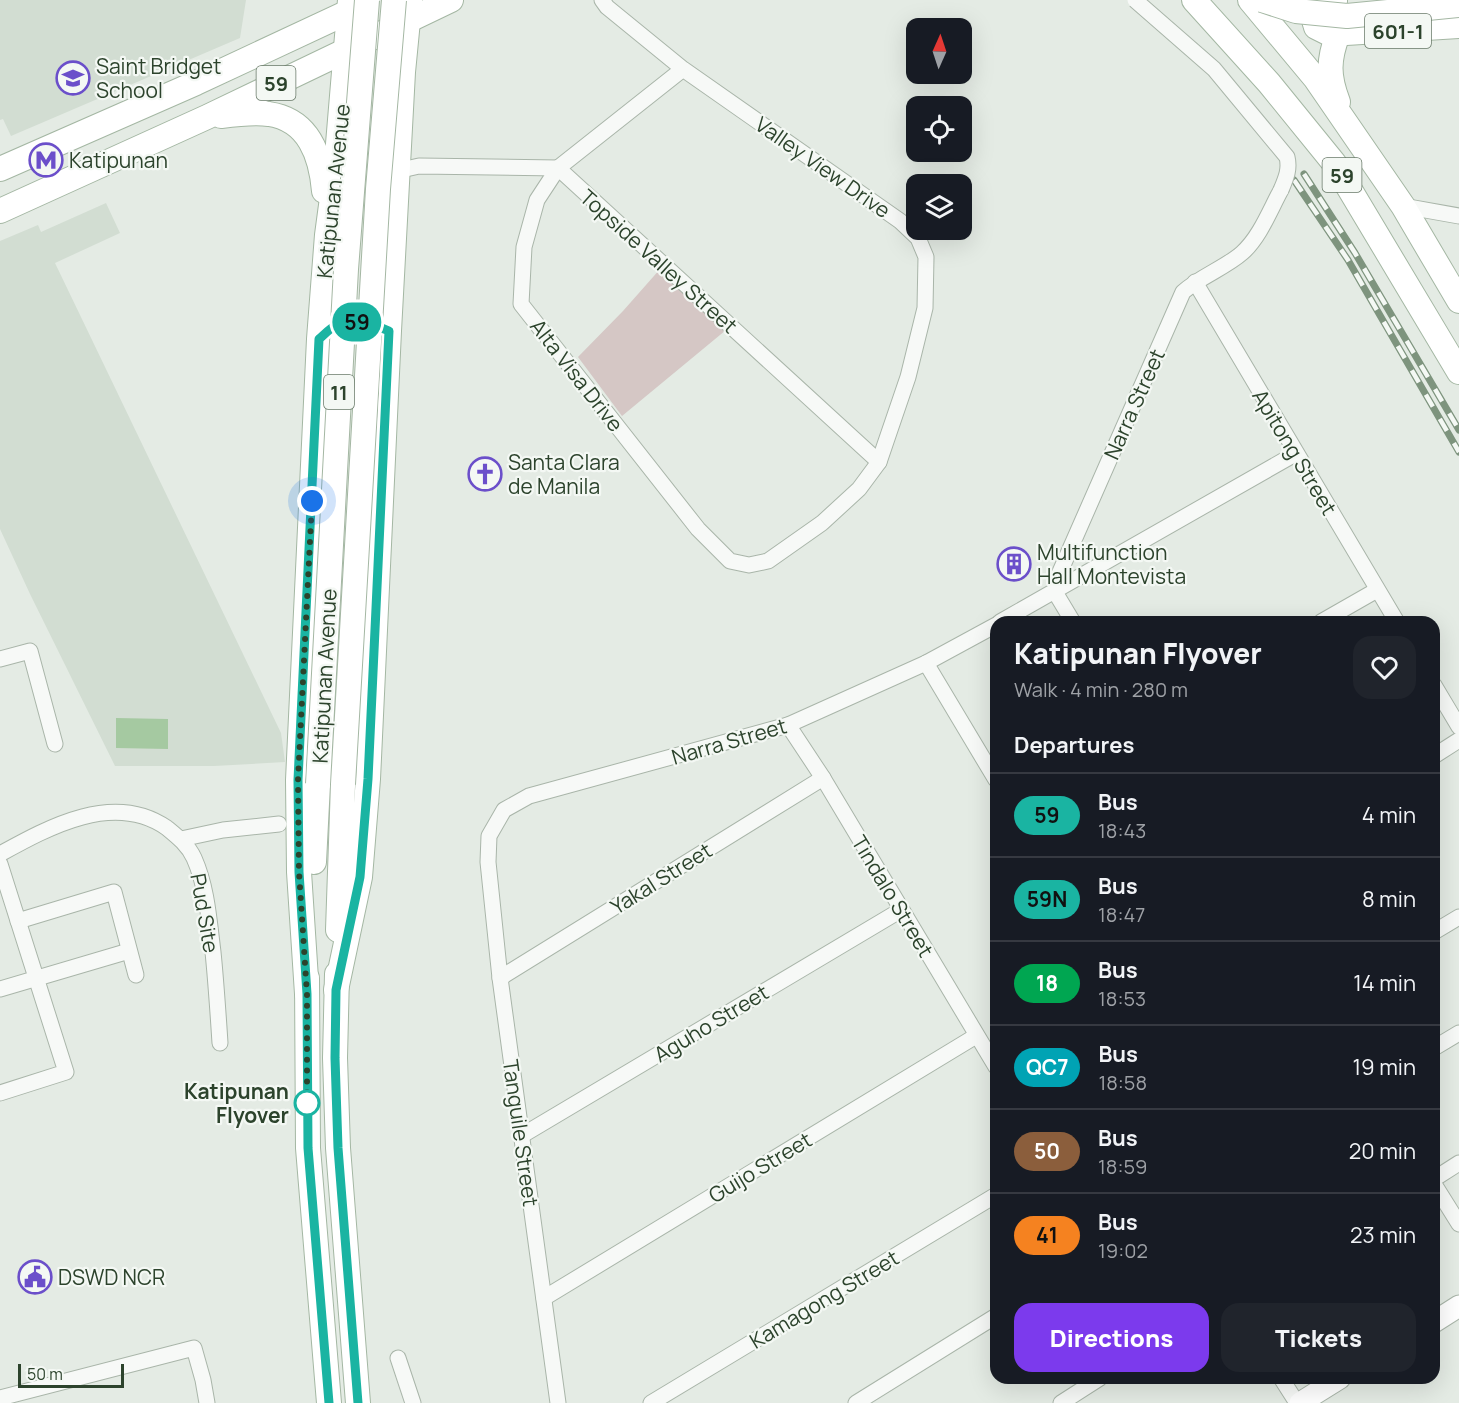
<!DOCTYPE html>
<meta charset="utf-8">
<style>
body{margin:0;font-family:Manrope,sans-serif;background:#20242c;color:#f1f3f6;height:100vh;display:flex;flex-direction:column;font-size:22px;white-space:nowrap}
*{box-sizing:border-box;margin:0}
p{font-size:20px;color:#9ea1a6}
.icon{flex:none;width:33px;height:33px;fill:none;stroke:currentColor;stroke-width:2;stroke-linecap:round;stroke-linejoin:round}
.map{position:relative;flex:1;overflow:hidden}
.panel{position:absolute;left:990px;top:616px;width:450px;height:768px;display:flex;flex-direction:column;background:#171b24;border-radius:18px;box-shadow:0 6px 24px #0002}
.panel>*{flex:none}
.badge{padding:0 12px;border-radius:20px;font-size:21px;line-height:39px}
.needle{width:39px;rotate:3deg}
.fabs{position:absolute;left:906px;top:18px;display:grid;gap:12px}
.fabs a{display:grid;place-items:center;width:66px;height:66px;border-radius:12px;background:#171b24;box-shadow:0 6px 24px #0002;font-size:30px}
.scale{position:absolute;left:18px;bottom:15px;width:106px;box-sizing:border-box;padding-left:6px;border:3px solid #2c432c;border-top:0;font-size:16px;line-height:21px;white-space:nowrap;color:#2c432c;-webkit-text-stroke:4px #f4f8f4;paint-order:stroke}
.you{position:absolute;width:30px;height:30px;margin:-15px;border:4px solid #fff;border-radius:50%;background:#1a73e8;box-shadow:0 0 0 9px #1a73e833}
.map>.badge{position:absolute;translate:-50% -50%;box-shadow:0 0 0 3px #fff}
h2{padding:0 24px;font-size:22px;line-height:54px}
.round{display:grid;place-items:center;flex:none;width:63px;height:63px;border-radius:18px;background:#20242c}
.overview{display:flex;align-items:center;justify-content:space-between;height:102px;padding:0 24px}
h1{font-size:28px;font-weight:800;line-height:45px}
.cta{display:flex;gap:12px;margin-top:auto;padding:12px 24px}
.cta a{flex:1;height:69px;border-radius:18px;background:#7c3aed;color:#fff;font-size:24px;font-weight:800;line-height:69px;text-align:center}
.cta a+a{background:#20242c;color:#f1f3f6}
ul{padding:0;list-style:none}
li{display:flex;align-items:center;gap:18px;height:84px;padding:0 24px;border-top:2px solid #363941}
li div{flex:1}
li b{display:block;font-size:22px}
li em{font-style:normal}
li .badge{min-width:66px;font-weight:700;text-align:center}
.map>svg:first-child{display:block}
</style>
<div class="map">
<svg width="1459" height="1403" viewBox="0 0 1459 1403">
<rect width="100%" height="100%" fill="#e4ebe4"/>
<!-- built -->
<g fill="#d2ddd2">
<path d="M 0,0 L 246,0 L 240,38 L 11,136 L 3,119 L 0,120 Z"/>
<path d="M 106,203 L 120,233 L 55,263 L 281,733 L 285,762 L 214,766 L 115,766 L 30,594 L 0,529 L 0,241 L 38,225 L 41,232 Z"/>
</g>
<!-- green -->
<path fill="#d5c7c5" d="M 661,268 L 726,330 L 622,416 L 578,357 L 623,311 Z"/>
<!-- water -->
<path fill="#a5c9a1" d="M 116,718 L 168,719 L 168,749 L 116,748 Z"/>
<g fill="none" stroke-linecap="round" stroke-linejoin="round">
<!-- street casing -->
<g stroke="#a9b5a9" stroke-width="17">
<g id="street">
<path d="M 602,0 L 607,7 L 683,69 L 900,221 L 918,238 L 926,257 L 925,308 L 908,377 L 879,462 L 859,489 L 822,523 L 768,561 L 749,565 L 730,561 L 698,529 L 521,304 L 524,247 L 537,200 L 558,168 L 683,69"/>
<path d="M 397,171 L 419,166 L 558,168 L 879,462"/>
<path d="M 1403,206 L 1459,216"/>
<path d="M 1195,282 L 1397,622"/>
<path d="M 1055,592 L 1056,581 L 1183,292 C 1201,276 1225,268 1242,253 C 1260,237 1270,210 1281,190"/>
<path d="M 1055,592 L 1073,622"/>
<path d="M 1000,622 L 1295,454"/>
<path d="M 1321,622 L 1377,590"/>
<path d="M 0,659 L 30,651 L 55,744"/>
<path d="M 926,663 L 996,780"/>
<path d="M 1434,685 L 1459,727"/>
<path d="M 788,725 L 823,778 L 996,1067"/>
<path d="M 1434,756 L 1459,740"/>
<path d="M 181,839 L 223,830 L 279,824"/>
<path d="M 0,854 C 49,827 114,791 167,828 C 178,837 188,845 194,858 C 207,887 209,920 213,952 C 216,982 218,1012 220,1043"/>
<path d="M 0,864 L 66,1072 L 0,1093"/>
<path d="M 18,921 L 114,892 L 136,975"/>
<path d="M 1434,932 L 1459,917"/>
<path d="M 500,978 L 823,778"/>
<path d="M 0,989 L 129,951"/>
<path d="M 1434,1048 L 1459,1033"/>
<path d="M 521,1136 L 901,910"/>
<path d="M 1434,1179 L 1459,1163"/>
<path d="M 1434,1184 L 1459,1224"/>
<path d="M 544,1298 L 976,1036"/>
<path d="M 398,1358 L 413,1403"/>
<path d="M 1281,1378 L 1297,1403"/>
<path d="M 0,1398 L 194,1348 L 203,1380 L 207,1403"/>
<path d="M 558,1403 L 500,978 L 488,862 L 489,836 L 504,810 L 529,796 L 788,725 L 926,663 L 996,625"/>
<path d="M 651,1403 L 996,1195"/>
<path d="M 856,1403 L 996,1316"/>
<path d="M 1061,1403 L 1100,1378"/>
</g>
</g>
<!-- secondary casing -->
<g stroke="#a9b5a9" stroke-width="23">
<g id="secondary">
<path d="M 1434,1322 L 1459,1306"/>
<path d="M 1300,1403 L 1340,1378"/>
</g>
</g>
<!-- primary casing -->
<g stroke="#a4b7a3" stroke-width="26">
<g id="primary">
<path d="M 1194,0 L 1269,83 L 1334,163 L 1459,372"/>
<path d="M 1250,0 L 1315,78 L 1403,206 L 1459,301"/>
<path d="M 1335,1 L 1321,8 L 1313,17 L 1316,27 L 1330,34 L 1459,26"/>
<path d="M 1338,34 C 1328,60 1328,76 1338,102"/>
<path d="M 221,116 C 237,114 253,112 269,114 C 309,120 321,156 324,191"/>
<path d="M 0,169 L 196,83 L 361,6"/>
<path d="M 0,211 L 207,117 L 451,0"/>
<path d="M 314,862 L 318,784"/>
<path d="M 338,930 L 343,784"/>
<path d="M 337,974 L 335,1058 L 338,1148 L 358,1403"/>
<path d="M 307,978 L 308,1148 L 329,1403"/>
<path d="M 336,990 L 360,877 L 368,779 L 389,331 L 403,72 L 410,0"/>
<path d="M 307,994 L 299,872 L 298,780 L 319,339 L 327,235 L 336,168 L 350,0"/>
</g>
</g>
<!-- street -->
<use href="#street" stroke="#f7f9f7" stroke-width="15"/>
<!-- secondary -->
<use href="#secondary" stroke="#fff" stroke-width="21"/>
<!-- primary -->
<use href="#primary" stroke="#fff" stroke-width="24"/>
<!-- rail casing -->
<g stroke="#7e947e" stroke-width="7">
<g id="rail">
<path d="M 1304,174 L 1355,253 L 1459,430"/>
<path d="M 1294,180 L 1348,260 L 1459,452"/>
</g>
</g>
<!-- rail -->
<use href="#rail" stroke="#f4f8f4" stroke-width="4.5" stroke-dasharray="14" stroke-linecap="butt"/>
<!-- street-bridge casing -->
<g stroke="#a9b5a9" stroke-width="17" stroke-linecap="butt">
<path id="street-bridge" d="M 1135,0 L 1214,69 L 1287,157 C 1290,169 1286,178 1281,190"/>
</g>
<!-- primary-bridge casing -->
<g stroke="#a4b7a3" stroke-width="26" stroke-linecap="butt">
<g id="primary-bridge">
<path d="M 1262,0 L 1296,11 L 1347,16 L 1459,5"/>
<path d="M 318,784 L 346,269 L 367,0"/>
<path d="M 343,784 L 378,189 L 394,0"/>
</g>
</g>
<!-- street-bridge -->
<use href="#street-bridge" stroke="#f7f9f7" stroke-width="15"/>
<!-- primary-bridge -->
<use href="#primary-bridge" stroke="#fff" stroke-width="24"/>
</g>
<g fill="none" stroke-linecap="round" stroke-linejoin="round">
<!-- line casing -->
<g stroke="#fff" stroke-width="14">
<path id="line" d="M 329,1403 L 308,1148 L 307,994 L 299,872 L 298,780 L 319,339 C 324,335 329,329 335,326 C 351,317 373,324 389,331 L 368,779 L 360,877 L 336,990 L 335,1058 L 338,1148 L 358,1403"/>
</g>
<!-- line -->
<use href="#line" stroke="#1ab4a2" stroke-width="9"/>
<!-- walk -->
<path stroke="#2c432c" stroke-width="6" stroke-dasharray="0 10.8" d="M 307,1103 L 307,994 L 299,872 L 298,780 L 312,501"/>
</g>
<!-- icons -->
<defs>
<g id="school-ring" transform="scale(1.725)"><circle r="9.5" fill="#f4f8f4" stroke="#6b4fca" stroke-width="1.5"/><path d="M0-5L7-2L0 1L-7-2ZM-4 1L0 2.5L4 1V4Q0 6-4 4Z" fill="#6b4fca"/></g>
<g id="metro-ring" transform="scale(1.725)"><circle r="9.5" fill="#f4f8f4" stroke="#6b4fca" stroke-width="1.5"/><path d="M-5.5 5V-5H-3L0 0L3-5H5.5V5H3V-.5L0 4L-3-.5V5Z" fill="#6b4fca"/></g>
<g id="church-ring" transform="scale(1.725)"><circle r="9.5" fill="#f4f8f4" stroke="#6b4fca" stroke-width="1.5"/><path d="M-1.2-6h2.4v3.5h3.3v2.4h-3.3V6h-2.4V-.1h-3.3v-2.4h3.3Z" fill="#6b4fca"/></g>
<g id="building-ring" transform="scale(1.725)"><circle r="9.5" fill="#f4f8f4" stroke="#6b4fca" stroke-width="1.5"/><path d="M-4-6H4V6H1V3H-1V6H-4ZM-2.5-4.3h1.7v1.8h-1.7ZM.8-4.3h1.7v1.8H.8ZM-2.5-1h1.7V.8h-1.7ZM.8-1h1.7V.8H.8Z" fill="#6b4fca"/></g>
<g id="civic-ring" transform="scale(1.725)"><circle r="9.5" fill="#f4f8f4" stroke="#6b4fca" stroke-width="1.5"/><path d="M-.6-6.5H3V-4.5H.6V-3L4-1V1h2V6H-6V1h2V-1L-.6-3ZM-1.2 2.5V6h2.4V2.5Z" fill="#6b4fca"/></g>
</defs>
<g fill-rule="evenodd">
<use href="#school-ring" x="73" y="78"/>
<use href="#metro-ring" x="46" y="160"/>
<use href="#church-ring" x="485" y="474"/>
<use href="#building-ring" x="1014" y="564"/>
<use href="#civic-ring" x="35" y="1277"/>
</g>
<!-- markers -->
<circle fill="#fff" stroke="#1ab4a2" stroke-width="3" cx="307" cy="1103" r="12"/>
<g text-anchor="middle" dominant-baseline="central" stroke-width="4.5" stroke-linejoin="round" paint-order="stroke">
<!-- shield labels -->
<g fill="#f4f8f4" stroke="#687968" stroke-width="1.5">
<rect x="1365" y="14" width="66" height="34" rx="4.5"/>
<rect x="256.5" y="66" width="39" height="34" rx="4.5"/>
<rect x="1322.5" y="158" width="39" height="34" rx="4.5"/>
<rect x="324" y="375" width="30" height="34" rx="4.5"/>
</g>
<g font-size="20" font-weight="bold" fill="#2c432c">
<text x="1398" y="31">601-1</text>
<text x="276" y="83">59</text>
<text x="1342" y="175">59</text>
<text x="339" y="392">11</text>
</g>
<!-- poi labels -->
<g font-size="21" fill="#2c432c" stroke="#f4f8f4" text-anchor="start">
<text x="96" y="66">Saint Bridget<tspan x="96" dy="24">School</tspan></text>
<text x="69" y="160">Katipunan</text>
<text x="508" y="462">Santa Clara<tspan x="508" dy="24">de Manila</tspan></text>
<text x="1037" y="552">Multifunction<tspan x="1037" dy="24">Hall Montevista</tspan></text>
<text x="58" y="1277">DSWD NCR</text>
</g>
<!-- street labels -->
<g font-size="21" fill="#2c432c" stroke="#f4f8f4">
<text transform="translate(823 167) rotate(35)">Valley View Drive</text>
<text transform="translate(333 191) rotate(-84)">Katipunan Avenue</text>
<text transform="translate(659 261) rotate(42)">Topside Valley Street</text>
<text transform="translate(577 375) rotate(52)">Alta Visa Drive</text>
<text transform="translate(1134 404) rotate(-66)">Narra Street</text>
<text transform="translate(1295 452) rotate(59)">Apitong Street</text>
<text transform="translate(324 676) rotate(-87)">Katipunan Avenue</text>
<text transform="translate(729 741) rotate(-16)">Narra Street</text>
<text transform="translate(661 878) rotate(-32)">Yakal Street</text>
<text transform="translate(893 896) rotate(59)">Tindalo Street</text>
<text transform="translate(205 913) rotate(80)">Pud Site</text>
<text transform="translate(711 1023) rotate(-31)">Aguho Street</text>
<text transform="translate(521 1133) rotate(82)">Tanguile Street</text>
<text transform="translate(760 1167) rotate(-31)">Guijo Street</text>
<text transform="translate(824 1299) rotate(-31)">Kamagong Street</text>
</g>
<!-- stop labels -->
<g font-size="21" font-weight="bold" fill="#2c432c" stroke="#f4f8f4" text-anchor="end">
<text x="289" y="1091">Katipunan<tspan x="289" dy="24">Flyover</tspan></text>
</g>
</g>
</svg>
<div class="fabs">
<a><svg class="needle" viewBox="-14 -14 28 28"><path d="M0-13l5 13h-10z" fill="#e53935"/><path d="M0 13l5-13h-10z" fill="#9ea1a6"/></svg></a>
<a><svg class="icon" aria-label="locate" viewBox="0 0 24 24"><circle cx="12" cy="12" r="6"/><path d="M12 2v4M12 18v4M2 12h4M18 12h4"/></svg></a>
<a><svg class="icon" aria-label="layers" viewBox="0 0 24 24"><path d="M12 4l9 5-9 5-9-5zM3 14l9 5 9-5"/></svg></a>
</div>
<div class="scale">50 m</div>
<div class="you" style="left:312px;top:501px"></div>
<b class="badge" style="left:357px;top:322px;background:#1ab4a2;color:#111">59</b>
<section class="panel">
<div class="overview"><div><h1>Katipunan Flyover</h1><p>Walk · 4 min · 280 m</p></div><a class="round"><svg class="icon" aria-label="heart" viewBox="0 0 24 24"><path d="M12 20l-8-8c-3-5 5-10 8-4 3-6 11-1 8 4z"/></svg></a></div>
<h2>Departures</h2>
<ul>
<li><span class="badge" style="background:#1ab4a2;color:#111">59</span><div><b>Bus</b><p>18:43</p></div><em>4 min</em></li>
<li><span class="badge" style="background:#1ab4a2;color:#111">59N</span><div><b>Bus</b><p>18:47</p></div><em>8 min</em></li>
<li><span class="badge" style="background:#00a651;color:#fff">18</span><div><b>Bus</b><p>18:53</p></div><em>14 min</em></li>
<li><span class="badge" style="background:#00a3b4;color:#fff">QC7</span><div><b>Bus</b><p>18:58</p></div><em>19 min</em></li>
<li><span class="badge" style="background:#8b5e3c;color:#fff">50</span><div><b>Bus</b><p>18:59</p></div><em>20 min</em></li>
<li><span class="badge" style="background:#f58220;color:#111">41</span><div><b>Bus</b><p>19:02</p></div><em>23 min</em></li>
</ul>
<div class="cta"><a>Directions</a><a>Tickets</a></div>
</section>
</div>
